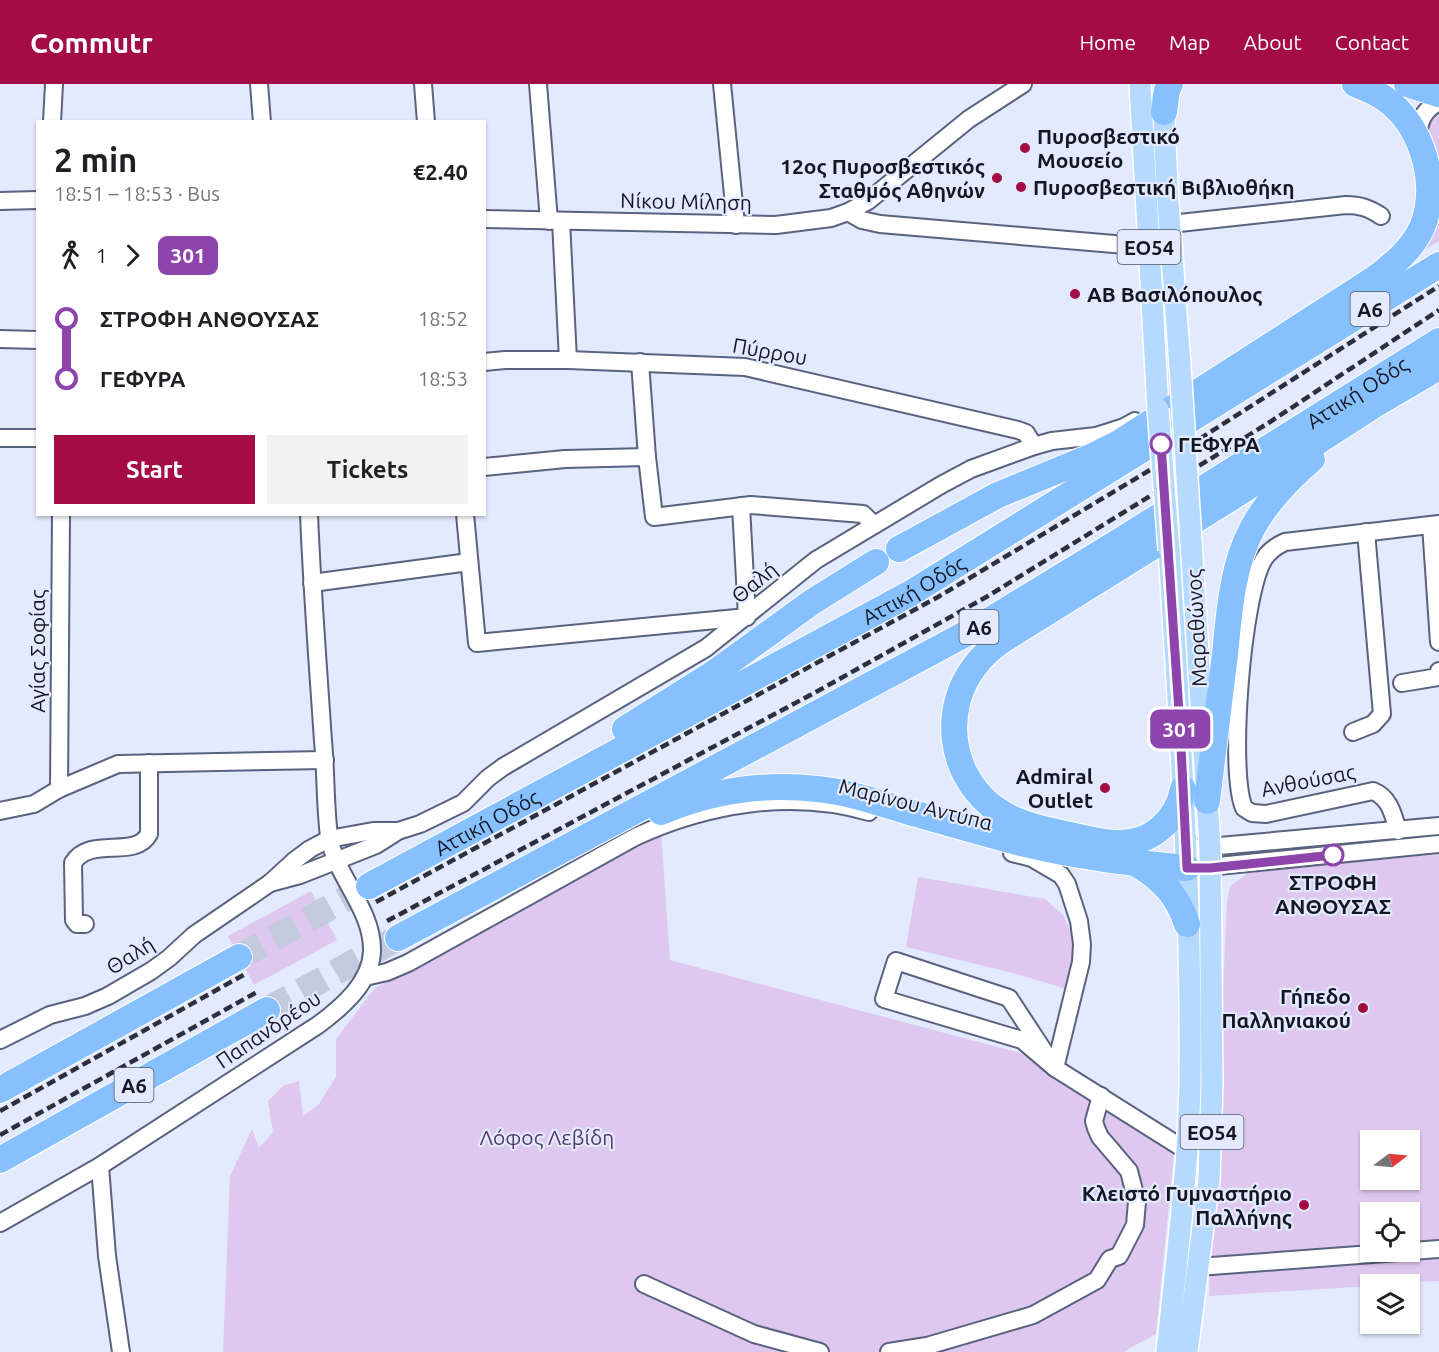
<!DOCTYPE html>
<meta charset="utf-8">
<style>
body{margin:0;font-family:Ubuntu,sans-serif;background:#f2f2f2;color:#202124;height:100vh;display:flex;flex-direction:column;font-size:22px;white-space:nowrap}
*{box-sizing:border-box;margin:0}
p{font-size:20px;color:#757577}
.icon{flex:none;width:33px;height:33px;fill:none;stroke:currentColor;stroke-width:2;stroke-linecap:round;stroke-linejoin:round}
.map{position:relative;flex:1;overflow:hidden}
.panel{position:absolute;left:36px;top:36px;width:450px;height:396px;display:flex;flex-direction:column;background:#fff;border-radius:0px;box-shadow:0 2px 4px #0004}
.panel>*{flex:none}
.badge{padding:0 12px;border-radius:9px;font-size:21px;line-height:39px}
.needle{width:39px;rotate:74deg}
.controls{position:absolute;left:1360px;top:1046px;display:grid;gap:12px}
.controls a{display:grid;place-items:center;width:60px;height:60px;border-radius:0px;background:#fff;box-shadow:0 2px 4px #0004;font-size:30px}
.map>.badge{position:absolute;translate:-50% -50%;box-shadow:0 0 0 3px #fff}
.legs{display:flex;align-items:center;gap:9px;height:66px;padding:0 18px;font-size:20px}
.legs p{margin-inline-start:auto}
.summary{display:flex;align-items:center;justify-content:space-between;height:102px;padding:0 18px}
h1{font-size:33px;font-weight:700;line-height:45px}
.primary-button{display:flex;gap:12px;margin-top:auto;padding:12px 18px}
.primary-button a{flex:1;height:69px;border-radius:0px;background:#a40c44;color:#fff;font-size:24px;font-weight:700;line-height:69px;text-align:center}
.primary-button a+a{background:#f2f2f2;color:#202124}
ul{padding:0 18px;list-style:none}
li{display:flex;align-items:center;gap:21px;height:60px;font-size:22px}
li i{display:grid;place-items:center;width:9px;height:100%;margin:0 8px;background:currentColor}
li i::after{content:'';width:15px;height:15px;margin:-8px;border:4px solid;border-radius:50%;background:#fff}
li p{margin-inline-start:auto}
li:first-child i{background:linear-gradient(#0000 50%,currentColor 0)}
li:last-child i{background:linear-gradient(currentColor 50%,#0000 0)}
header{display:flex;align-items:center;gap:36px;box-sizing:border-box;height:84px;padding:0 30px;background:#a40c44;color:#fff}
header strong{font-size:28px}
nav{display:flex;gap:33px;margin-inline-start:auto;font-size:21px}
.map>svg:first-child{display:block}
</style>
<header>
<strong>Commutr</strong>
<nav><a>Home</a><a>Map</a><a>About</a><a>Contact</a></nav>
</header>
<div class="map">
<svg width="1439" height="1268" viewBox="0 0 1439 1268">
<rect width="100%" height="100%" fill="#e3eafe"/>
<!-- green -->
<g fill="#dec8f0" fill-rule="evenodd">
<path d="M 1439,27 L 1439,93 C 1433,73 1424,54 1430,33 Z"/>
<path d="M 1439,116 L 1439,157 L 1418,170 Z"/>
<path d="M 1158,130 L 1171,309 L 1166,312 L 1156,131 Z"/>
<path d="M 661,747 L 670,876 L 1039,974 L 1053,989 L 1174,1070 L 1156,1250 L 1123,1268 L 223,1268 L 230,1092 L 252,1045 L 259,1064 L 273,1048 L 268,1017 L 283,1002 L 299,997 L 303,1032 L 319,1020 L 336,993 L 336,955 L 374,905 L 533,813 Z"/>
<path d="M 1439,770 L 1439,1197 L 1371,1200 L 1371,1202 L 1209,1212 L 1227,818 L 1230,802 L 1248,789 ZM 1371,1056 L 1410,1056 L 1410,1095 L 1371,1095 ZM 1371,1128 L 1410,1128 L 1410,1167 L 1371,1167 Z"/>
<path d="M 918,793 L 1045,815 L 1063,831 L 1073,852 L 1074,875 L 1066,905 L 1017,890 L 906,863 Z"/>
<path d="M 311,807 L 337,856 L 254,901 L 228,852 Z"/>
</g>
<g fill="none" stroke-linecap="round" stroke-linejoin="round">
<!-- highway-tunnel -->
<g stroke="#c4cadd" stroke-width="26" stroke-dasharray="26 13" stroke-linecap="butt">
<path d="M 239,873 L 369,802"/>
<path d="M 267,926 L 398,854"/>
</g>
<!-- minor casing -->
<g stroke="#59627f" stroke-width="20">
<g id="minor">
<path d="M 259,0 L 262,38"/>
<path d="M 423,0 L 426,38"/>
<path d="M 538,0 L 549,137"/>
<path d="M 722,0 L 736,141"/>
<path d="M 52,38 L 54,0"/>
<path d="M 1419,56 C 1417,39 1423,26 1439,18"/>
<path d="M 0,117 L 38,116"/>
<path d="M 848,128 L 862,136 L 880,140 L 1149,163"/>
<path d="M 484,135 L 776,141 L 831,134 L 848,128 L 868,117 L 969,35 L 1023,0"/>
<path d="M 561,137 L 568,276"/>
<path d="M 1170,140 L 1346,121 C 1360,121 1369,124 1381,132"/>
<path d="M 0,255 L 38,256"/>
<path d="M 484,278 L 505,276 L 568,276 L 745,283 L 1018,346 L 1026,349 L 1034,362"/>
<path d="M 640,278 L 647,373 L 654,433 L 751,421 L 863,430 L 874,441"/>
<path d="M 0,354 L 38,354"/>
<path d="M 484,383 L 565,375 L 647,373"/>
<path d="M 465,430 L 477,559 L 747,533 L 741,422"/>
<path d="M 1431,441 L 1439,558"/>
<path d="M 312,499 L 469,478"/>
<path d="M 1402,599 L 1438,593 L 1439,587"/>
<path d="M 1353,648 L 1373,640 L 1382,630 L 1366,448"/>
<path d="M 59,705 L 61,430"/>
<path d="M 0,727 L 34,720 L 59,705 L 118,680 L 325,676"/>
<path d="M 1398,747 C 1393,730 1390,714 1373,707 L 1266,730 L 1252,729 L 1244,724 C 1228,687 1242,510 1264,475 C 1269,467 1276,462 1285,458 L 1439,440"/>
<path d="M 1186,765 L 1439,742"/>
<path d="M 1012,769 L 1032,774 L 1061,791 L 1067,800 L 1079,837 L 1082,860 L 1081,878 L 1055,984 L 1187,1067"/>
<path d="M 1198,784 L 1439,760"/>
<path d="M 270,799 L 300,791 L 376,761 L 398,747 L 420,740 L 463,719 L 488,694 L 503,683 L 706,564 L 816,476 L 941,401 L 971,385 L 1034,362 L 1052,357 L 1096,352 L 1124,343 L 1135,337"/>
<path d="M 85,840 L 77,840 L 74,836 L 73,779 C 90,751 135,776 149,750 L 149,679"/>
<path d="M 896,877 L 1009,914 L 1055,984 L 1022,956 L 884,915 Z"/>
<path d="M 365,893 L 387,888 L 408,879 L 635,753 C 706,720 792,705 869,728"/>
<path d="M 0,956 L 50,931 L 85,922 L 108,912 L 151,887 L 169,874 L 194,851 L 270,799 L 294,777 L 310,765 L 329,755 L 373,747 L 397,747"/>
<path d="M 100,1082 L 107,1172 L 121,1268"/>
<path d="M 0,1139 L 100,1082 L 318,941 C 341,924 371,899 372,867 C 373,825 335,792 329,752 C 325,721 326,689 323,657 C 318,582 312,506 309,430"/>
<path d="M 1198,1183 L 1439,1165"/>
<path d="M 644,1200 L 754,1250 L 820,1268"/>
<path d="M 889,1268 L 927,1262 L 1033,1231 L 1097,1196 L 1110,1175 L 1119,1172 L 1135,1141 L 1137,1118 L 1129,1087 L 1100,1053 L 1096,1044 L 1094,1037 L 1101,1012"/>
</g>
</g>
<!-- major casing -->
<g stroke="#fff" stroke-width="24">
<g id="major">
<path d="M 1140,0 L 1158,325"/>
<path d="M 1163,12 L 1167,104 L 1181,296"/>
<path d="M 1167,1268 C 1176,1179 1188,1091 1190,1001 C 1192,823 1180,644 1169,466"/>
<path d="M 1187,1268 L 1209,1096 L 1212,1000 L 1210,764 L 1191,457"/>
</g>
</g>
<!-- highway casing -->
<g stroke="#fff" stroke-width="28">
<g id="highway">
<path d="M 1407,0 L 1439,10"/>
<path d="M 1164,28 L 1167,6 L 1170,0"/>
<path d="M 899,465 L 998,411 L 1093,372 L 1119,359 L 1374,195 C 1394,180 1413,165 1423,141 C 1439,98 1422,40 1384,14 C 1375,8 1365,4 1355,0"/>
<path d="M 625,645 L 714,589 L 812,518 L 876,478"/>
<path d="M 1183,705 C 1177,737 1150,761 1115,759 C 1100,758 1085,754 1070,751 C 1042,745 1014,740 990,721 C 949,687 942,624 975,582 C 984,569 996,560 1009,552 L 1237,410 L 1374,321 L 1439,283"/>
<path d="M 1207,717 C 1213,668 1219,619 1225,570 C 1229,530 1232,482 1252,445 C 1266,418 1289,395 1312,375"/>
<path d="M 661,728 C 711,707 764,699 817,705 C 848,708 877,718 906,727 C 945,738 985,750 1025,760 C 1078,773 1132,779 1187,784"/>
<path d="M 1137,780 C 1162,795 1178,812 1187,840"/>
<path id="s1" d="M 369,802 L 911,509 L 1439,181"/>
<path id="s2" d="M 398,854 L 982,541 L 1118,458 L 1439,257"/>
<path d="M 0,1006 L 239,873"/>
<path d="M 0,1076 L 267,926"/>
</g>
</g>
<!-- minor -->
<use href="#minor" stroke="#fff" stroke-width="16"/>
<!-- major -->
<use href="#major" stroke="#b6d9fe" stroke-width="21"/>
<!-- highway -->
<use href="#highway" stroke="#86c0fe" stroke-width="26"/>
<!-- rail -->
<g stroke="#2c2f3c" stroke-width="4.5" stroke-dasharray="9 4.5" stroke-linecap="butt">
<path d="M 376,818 L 938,513 L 1165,377 L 1439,202"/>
<path d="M 387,837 L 816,608 L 988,512 L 1270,338 L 1439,226"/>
<path d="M 0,1027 L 247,889"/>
<path d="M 0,1051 L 257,908"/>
</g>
<!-- major-bridge casing -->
<g stroke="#fff" stroke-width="24" stroke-linecap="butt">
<g id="major-bridge">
<path d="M 1181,296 L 1191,457"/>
<path d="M 1158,325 L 1169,466"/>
</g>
</g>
<!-- major-bridge -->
<use href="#major-bridge" stroke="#b6d9fe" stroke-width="21"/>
</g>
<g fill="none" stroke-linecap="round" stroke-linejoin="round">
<!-- line-1 casing -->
<g stroke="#fff" stroke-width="14">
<path id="line-1" d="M 1161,360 L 1180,643 L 1187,784 L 1210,784 L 1333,771"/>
</g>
<!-- line-1 -->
<use href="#line-1" stroke="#8e44ad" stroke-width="9"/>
</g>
<!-- markers -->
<g fill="#a40c44" stroke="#e3eafe" stroke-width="2">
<circle cx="1025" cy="64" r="6"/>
<circle cx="997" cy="94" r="6"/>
<circle cx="1021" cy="103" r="6"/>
<circle cx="1075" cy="210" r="6"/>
<circle cx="1105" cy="704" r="6"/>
<circle cx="1363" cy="924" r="6"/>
<circle cx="1304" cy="1121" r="6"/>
</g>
<g fill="#fff" stroke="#8e44ad" stroke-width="3">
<circle cx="1161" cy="360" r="10"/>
<circle cx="1333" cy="771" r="10"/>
</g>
<g text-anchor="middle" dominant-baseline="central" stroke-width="4.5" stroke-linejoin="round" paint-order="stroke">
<!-- shield labels -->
<g fill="#e3eafe" stroke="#525665" stroke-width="1.5">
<rect x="1117.5" y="146" width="63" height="34" rx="4.5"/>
<rect x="1350.5" y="208" width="39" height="34" rx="4.5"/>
<rect x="959.5" y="526" width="39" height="34" rx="4.5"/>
<rect x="114.5" y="984" width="39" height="34" rx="4.5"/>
<rect x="1180.5" y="1031" width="63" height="34" rx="4.5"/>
</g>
<g font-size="20" font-weight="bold" fill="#141723">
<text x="1149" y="163">ΕΟ54</text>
<text x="1370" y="225">Α6</text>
<text x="979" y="543">Α6</text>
<text x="134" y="1001">Α6</text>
<text x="1212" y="1048">ΕΟ54</text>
</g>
<!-- poi labels -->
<g font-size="21" font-weight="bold" fill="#141723" stroke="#e3eafe" text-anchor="end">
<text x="1037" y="52" text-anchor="start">Πυροσβεστικό<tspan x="1037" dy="24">Μουσείο</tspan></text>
<text x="985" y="82">12ος Πυροσβεστικός<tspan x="985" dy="24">Σταθμός Αθηνών</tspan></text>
<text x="1033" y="103" text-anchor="start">Πυροσβεστική Βιβλιοθήκη</text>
<text x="1087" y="210" text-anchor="start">ΑΒ Βασιλόπουλος</text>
<text x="1093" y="692">Admiral<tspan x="1093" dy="24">Outlet</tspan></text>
<text x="1351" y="912">Γήπεδο<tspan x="1351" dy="24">Παλληνιακού</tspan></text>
<text x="1292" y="1109">Κλειστό Γυμναστήριο<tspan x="1292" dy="24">Παλλήνης</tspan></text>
</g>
<!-- street labels -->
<g font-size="21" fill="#141723" stroke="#e3eafe">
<text transform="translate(686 117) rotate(1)">Νίκου Μίληση</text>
<text transform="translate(770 267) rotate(10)">Πύρρου</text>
<text stroke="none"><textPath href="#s2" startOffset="1104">Αττική Οδός</textPath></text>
<text transform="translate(754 498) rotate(-39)">Θαλή</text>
<text stroke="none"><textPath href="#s1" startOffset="620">Αττική Οδός</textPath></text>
<text transform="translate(1196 544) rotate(-93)">Μαραθώνος</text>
<text transform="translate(37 567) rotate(-90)">Αγίας Σοφίας</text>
<text transform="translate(1308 696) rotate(-11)">Ανθούσας</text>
<text transform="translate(916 720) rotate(14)">Μαρίνου Αντύπα</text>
<text stroke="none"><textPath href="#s1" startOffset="134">Αττική Οδός</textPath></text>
<text transform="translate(130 871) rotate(-32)">Θαλή</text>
<text transform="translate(268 945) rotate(-34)">Παπανδρέου</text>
</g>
<!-- stop labels -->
<g font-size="21" font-weight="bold" fill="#141723" stroke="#e3eafe" text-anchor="start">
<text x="1178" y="360">ΓΕΦΥΡΑ</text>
<text x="1333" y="798" text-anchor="middle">ΣΤΡΟΦΗ<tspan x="1333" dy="24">ΑΝΘΟΥΣΑΣ</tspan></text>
</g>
<!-- park labels -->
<g font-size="21" fill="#57376d" stroke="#e3eafe">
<text x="547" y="1053">Λόφος Λεβίδη</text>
</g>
</g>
</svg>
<div class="controls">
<a><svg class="needle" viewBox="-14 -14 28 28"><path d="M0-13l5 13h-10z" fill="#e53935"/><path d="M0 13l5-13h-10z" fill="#757577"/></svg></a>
<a><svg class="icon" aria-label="locate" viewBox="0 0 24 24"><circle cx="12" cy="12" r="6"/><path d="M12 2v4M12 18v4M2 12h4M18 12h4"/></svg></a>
<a><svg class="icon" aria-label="layers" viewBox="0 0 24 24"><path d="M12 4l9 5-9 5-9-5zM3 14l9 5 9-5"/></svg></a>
</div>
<b class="badge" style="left:1180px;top:645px;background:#8e44ad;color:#fff">301</b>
<section class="panel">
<div class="summary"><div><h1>2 min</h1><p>18:51 – 18:53 · Bus</p></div><b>€2.40</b></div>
<div class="legs"><svg class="icon" aria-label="walk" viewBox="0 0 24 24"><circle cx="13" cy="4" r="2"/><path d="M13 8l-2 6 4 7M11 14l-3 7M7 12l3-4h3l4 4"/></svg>1<svg class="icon" aria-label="forward" viewBox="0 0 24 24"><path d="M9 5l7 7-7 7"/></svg><b class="badge" style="background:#8e44ad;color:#fff">301</b></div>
<ul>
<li><i style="color:#8e44ad"></i><b>ΣΤΡΟΦΗ ΑΝΘΟΥΣΑΣ</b><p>18:52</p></li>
<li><i style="color:#8e44ad"></i><b>ΓΕΦΥΡΑ</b><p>18:53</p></li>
</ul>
<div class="primary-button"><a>Start</a><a>Tickets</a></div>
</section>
</div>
